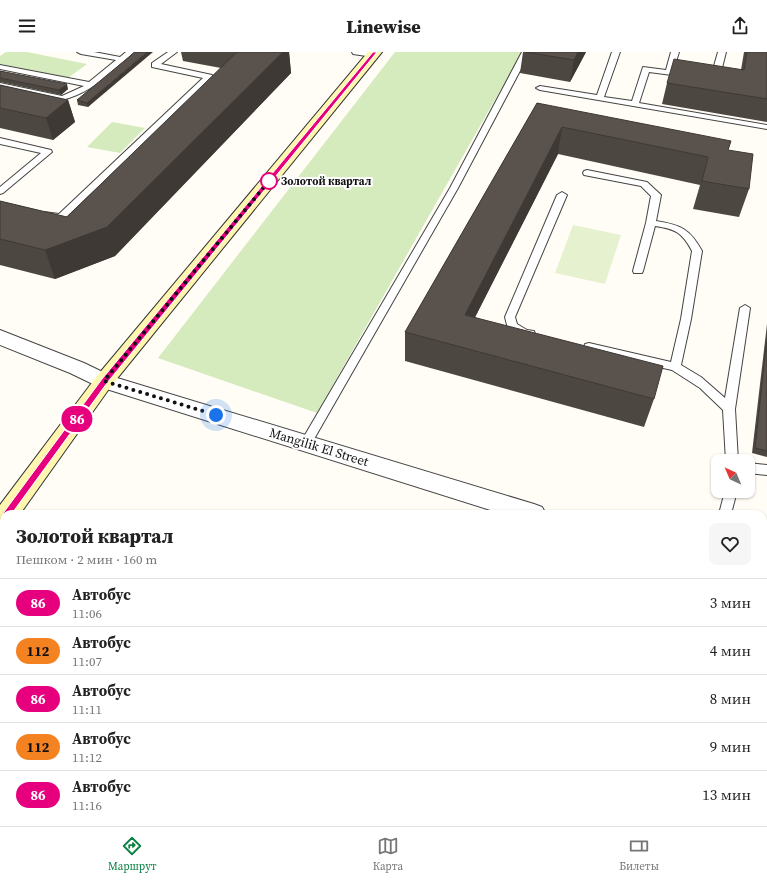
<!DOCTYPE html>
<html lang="ru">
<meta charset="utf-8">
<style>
body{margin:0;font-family:"Source Serif 4",serif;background:#f6f6f6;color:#222;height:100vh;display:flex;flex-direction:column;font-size:15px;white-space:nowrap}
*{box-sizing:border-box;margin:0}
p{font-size:13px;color:#767676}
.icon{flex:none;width:22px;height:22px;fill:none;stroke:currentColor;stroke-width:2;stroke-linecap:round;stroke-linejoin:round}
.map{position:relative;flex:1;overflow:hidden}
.sheet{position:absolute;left:0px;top:458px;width:767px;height:316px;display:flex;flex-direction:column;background:#fff;border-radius:12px 12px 0 0;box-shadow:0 1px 3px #0004}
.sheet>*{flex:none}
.badge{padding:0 8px;border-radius:13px;font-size:14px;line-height:26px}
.needle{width:26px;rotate:316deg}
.buttons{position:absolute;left:711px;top:402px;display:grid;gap:8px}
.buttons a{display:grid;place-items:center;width:44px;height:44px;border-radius:8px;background:#fff;box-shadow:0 1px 3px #0004;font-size:20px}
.you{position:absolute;width:20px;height:20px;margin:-10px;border:3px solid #fff;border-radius:50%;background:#1a73e8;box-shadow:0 0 0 6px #1a73e833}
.map>.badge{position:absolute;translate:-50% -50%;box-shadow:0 0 0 2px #fff}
.round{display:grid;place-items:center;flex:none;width:42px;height:42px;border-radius:8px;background:#f6f6f6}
.overview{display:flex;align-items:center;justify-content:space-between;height:68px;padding:0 16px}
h1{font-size:19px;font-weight:800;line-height:30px}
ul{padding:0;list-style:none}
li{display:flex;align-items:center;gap:12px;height:48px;padding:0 16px;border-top:1px solid #e0e0e0}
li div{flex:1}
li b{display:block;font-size:15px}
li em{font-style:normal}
li .badge{min-width:44px;font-weight:700;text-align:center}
header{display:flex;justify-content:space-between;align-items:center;height:52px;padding:0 16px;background:#fff;font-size:18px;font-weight:800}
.dock{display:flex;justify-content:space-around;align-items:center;height:56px;border-top:1px solid #e0e0e0;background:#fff;font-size:11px;color:#767676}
.dock a{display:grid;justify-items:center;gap:2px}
.dock .active{color:#0b8043}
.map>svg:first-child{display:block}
</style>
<header><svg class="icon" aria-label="menu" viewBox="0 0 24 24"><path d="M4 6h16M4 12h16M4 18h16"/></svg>Linewise<svg class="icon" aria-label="share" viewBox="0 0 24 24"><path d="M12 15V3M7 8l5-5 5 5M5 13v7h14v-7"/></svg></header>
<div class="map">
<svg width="767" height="774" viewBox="0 0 767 774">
<rect width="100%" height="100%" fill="#fffdf5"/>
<!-- green -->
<g fill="#d5ebbd">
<path d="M 6,0 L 27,0 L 87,12 L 68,26 L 0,12 L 0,4 Z"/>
<path d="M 395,0 L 522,0 L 317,361 L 158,306 Z"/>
<path d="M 112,70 L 145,76 L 120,101 L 87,95 Z"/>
</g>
<!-- pitch -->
<g fill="#e6f2cf">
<path d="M 573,173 L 621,183 L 605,232 L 555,221 Z"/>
<path d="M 384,770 L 571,770 L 570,774 L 388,774 L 383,772 Z"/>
</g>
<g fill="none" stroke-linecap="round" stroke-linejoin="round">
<!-- service casing -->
<g stroke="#444" stroke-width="2">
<g id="service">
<path d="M 77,0 L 94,0 L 120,5 L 126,0 L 134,0 C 128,6 121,11 115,17 C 99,31 83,43 62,48 L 0,35 L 0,31 L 62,44 L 84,34 L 0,17 L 0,13 L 89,30 L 116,8 L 81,2 Z"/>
<path d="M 168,0 L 177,0 L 161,12 L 212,23 L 213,25 L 64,167 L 61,168 L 44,164 L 42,162 L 44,160 L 59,162 L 203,26 L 152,15 L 152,11 Z"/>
<path d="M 352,0 L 369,0 L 377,3 L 373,5 L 353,2 Z"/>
<path d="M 522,0 L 530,0 L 458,136 L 310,394 L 306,396 L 302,394 L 300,391 L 302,388 L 450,136 Z"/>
<path d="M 612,0 L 620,0 L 604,45 L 632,49 L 643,15 L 666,18 L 671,0 L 679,0 L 672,23 L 649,20 L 639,51 L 767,73 L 767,77 L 540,38 L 536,36 L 540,34 L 597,43 Z"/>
<path d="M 718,0 L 726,0 L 719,28 L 714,30 L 710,28 Z"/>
<path d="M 0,86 L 51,98 L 52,100 L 3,141 L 0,142 L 0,135 L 41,101 L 0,92 Z"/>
<path d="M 587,118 L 647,130 L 661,143 L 656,169 C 681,173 690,177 702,199 L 691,267 L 681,313 L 701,325 L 725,346 L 740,256 L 745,253 L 750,256 L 735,357 L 738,409 L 726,409 L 723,358 L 700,336 L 672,318 L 589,299 L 585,298 L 584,295 L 585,292 L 589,291 L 671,310 L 681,267 L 692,199 C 682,180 675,177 655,174 L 643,219 L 642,221 L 634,221 L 633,219 L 646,171 L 651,144 L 641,134 L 584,123 L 583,121 L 584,119 Z"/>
<path d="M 562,140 L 567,143 L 515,265 L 517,272 L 527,278 L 534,279 L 535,282 L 534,285 C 524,287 516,281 508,277 L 505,265 L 557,143 Z"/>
<path d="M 748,411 L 767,413 L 767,423 L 748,421 Z"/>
<path d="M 725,439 L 737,439 L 731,462 L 719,462 Z"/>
</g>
</g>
<!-- minor casing -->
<g stroke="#444" stroke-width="2">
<path id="minor" d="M 0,278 L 84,311 L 111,324 L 114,329 L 111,334 L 104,336 L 97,334 L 70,321 L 0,293 Z"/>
</g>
<!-- tertiary casing -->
<g stroke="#444" stroke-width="2">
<g id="tertiary">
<path d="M 104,322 L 534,452 L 542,455 L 546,462 L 503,462 L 97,334 L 94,329 L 97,324 Z"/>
<path d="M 763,522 L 767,523 L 767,545 L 763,544 Z"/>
</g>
</g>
<!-- secondary casing -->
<g stroke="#333" stroke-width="2">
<path id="secondary" d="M 368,0 L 382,0 L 111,334 L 20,462 L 4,462 L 4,471 L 0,469 L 0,453 L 97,324 Z"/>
</g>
<!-- service -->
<use href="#service" fill="#fff" fill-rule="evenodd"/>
<!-- minor -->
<use href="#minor" fill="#fff" fill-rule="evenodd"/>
<!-- tertiary -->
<use href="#tertiary" fill="#fff" fill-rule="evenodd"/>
<!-- secondary -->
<use href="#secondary" fill="#fff6b0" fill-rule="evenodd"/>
</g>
<!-- wall -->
<g fill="#4d4742">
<path d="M 135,0 L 88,55 L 78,53 L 77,48 Z"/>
<path d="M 181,0 L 289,0 L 291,21 L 115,204 L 55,227 L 0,213 L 0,149 L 67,165 L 221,16 L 183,9 Z"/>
<path d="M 523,0 L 586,0 L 570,30 L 520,21 Z"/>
<path d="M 744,0 L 767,0 L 767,70 L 662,52 L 667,31 L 741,18 Z"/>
<path d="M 0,19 L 68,37 L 61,43 L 0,30 Z"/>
<path d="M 0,33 L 68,48 L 75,70 L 53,88 L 0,76 Z"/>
<path d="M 537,51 L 728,98 L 749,137 L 739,165 L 693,157 L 700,133 L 558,102 L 475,265 L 654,347 L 644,375 L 405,309 L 405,280 Z"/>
<path d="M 767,272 L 767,405 L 752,401 Z"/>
<path d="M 766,736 L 767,736 L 767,774 L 755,774 L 755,770 L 763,770 L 763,740 Z"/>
</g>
<!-- shaded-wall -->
<g fill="#3f3936">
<path d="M 147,0 L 153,0 L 88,55 L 87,51 Z"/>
<path d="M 283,0 L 289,0 L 291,21 L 115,204 L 55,227 L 45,198 Z"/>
<path d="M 578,0 L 586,0 L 570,30 L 574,8 Z"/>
<path d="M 67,32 L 68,37 L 61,43 L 59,38 Z"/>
<path d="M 68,48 L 75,70 L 53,88 L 46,66 Z"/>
<path d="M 562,75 L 558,102 L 462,291 L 465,263 Z"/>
<path d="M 350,770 L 355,770 L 354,774 L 349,774 Z"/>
</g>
<!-- building -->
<g fill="#5a524d" stroke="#3f3936">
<path d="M 135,0 L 147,0 L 87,51 L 77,48 Z"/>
<path d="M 237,0 L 283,0 L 107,175 L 45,198 L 0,187 L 0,149 L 67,165 Z"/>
<path d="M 525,0 L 578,0 L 574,8 Z"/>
<path d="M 747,0 L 767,0 L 767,47 L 667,31 L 674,7 L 744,18 Z"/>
<path d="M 0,19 L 67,32 L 59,38 L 0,26 Z"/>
<path d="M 0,33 L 68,48 L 46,66 L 0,56 Z"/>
<path d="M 537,51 L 731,89 L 728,98 L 753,102 L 749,137 L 702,129 L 708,105 L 562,75 L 465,263 L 663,314 L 654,347 L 405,280 Z"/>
<path d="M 767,286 L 767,399 L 755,396 Z"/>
<path d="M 766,736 L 767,736 L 767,758 Z"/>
<path d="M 151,770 L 350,770 L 349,774 L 149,774 Z"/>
</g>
<!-- line -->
<path fill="#e6007e" stroke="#fff" d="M 373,0 L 377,0 L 107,331 L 10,464 L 4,464 L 3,462 L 4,460 L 102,327 Z"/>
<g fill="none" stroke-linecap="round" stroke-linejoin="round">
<!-- walk -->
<path stroke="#111" stroke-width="4" stroke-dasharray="0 7.2" d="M 216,363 L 104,329 L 269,129"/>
</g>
<!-- markers -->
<circle fill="#fff" stroke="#e6007e" stroke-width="2" cx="269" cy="129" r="8"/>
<g text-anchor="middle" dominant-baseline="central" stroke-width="4" stroke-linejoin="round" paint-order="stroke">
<!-- far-stop labels -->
<g font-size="11" font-weight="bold" fill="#111" stroke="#fff" text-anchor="start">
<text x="281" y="129">Золотой квартал</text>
</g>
<!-- street labels -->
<g font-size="13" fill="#111" stroke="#fff">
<text transform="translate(319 395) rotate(17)">Mangilik El Street</text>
</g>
</g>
</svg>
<div class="buttons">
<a><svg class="needle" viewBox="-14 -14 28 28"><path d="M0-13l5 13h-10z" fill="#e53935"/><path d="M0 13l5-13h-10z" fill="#767676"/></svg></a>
</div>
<div class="you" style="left:216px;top:363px"></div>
<b class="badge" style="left:77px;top:367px;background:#e6007e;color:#fff">86</b>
<section class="sheet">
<div class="overview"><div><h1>Золотой квартал</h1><p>Пешком · 2 мин · 160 m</p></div><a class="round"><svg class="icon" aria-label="heart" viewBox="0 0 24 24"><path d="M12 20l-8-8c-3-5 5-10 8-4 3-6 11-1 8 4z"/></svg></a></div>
<ul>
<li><span class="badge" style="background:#e6007e;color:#fff">86</span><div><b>Автобус</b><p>11:06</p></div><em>3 мин</em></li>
<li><span class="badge" style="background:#f58220;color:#111">112</span><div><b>Автобус</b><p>11:07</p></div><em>4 мин</em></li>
<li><span class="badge" style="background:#e6007e;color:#fff">86</span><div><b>Автобус</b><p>11:11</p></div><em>8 мин</em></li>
<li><span class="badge" style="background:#f58220;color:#111">112</span><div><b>Автобус</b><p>11:12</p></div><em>9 мин</em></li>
<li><span class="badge" style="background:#e6007e;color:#fff">86</span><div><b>Автобус</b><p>11:16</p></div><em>13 мин</em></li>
</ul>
</section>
</div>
<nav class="dock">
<a class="active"><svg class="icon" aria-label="directions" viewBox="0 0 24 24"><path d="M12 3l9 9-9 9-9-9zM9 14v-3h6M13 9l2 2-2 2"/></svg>Маршрут</a>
<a><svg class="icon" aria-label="map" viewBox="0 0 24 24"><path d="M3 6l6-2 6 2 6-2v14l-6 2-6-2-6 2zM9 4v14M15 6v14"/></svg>Карта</a>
<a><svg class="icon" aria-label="tickets" viewBox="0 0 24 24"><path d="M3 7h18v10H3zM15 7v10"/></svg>Билеты</a>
</nav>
